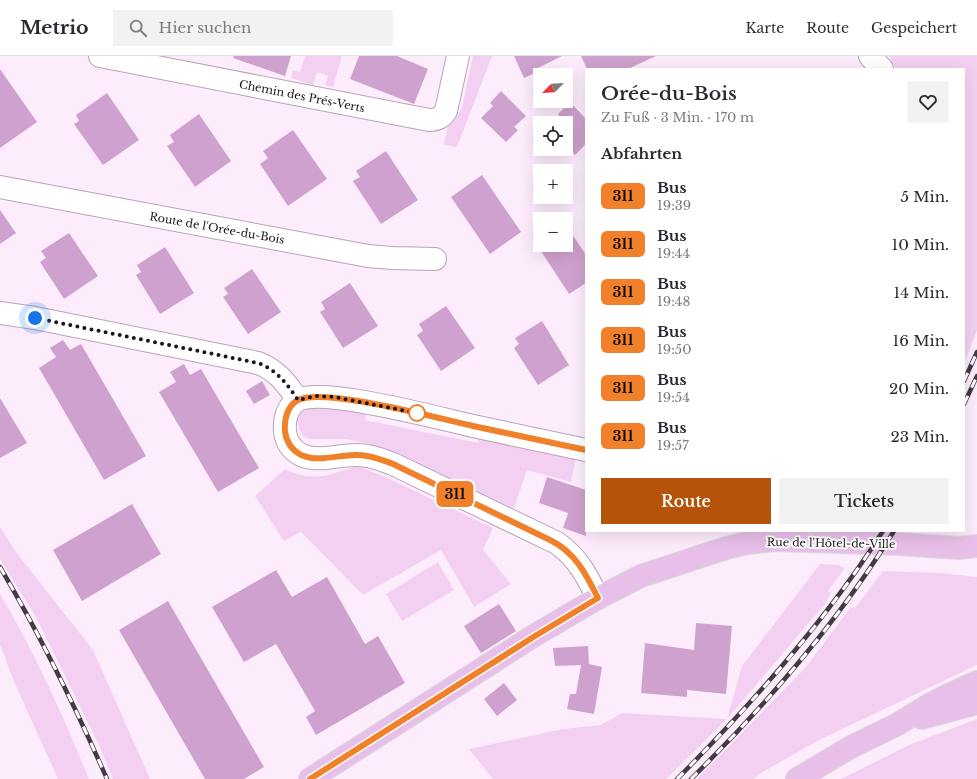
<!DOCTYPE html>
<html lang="de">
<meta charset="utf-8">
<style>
body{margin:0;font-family:"Libre Baskerville",serif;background:#f2f2f3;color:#2b2b33;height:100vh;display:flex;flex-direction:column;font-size:15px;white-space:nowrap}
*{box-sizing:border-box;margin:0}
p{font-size:13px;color:#7c7c81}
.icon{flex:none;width:22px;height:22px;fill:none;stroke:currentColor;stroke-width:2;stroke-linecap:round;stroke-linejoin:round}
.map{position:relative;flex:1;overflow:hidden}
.sheet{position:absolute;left:585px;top:12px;width:380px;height:464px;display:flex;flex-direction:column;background:#fff;border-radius:0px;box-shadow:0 4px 16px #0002}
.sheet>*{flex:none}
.badge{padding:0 8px;border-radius:6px;font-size:14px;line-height:26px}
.needle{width:26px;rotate:246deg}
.tools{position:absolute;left:533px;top:12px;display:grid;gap:8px}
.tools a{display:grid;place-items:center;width:40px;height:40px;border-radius:0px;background:#fff;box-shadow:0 4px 16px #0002;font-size:20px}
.you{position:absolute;width:20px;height:20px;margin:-10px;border:3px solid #fff;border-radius:50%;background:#1a73e8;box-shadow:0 0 0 6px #1a73e833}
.map>.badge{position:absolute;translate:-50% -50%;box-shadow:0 0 0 2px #fff}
h2{padding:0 16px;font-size:15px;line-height:36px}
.round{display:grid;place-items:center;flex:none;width:42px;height:42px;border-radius:0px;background:#f2f2f3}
.head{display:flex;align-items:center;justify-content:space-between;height:68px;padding:0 16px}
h1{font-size:19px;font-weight:600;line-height:30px}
.primary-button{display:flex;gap:8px;margin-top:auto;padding:8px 16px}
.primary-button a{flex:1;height:46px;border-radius:0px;background:#b45309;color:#fff;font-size:16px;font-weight:600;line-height:46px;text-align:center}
.primary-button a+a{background:#f2f2f3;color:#2b2b33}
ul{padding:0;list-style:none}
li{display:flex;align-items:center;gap:12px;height:48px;padding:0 16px}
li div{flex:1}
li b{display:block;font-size:15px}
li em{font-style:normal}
li .badge{min-width:44px;font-weight:700;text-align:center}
header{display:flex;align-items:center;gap:24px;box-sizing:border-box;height:56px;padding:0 20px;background:#fff;border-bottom:1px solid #e1e1e2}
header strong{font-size:19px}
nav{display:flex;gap:22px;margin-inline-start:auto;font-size:14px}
.search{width:280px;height:36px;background:#f2f2f3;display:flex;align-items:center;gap:10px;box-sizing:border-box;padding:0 14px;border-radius:0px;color:#7c7c81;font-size:15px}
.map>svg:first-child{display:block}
</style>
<header>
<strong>Metrio</strong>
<div class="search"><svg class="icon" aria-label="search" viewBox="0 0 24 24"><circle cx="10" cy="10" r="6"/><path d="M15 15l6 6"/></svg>Hier suchen</div>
<nav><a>Karte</a><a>Route</a><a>Gespeichert</a></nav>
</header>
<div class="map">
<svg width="977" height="723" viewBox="0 0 977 723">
<rect width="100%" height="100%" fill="#fdecfc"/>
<!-- green -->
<g fill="#f3d0f2">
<path d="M 305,0 L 342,0 L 333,31 L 325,29 L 328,20 L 317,16 L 313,29 L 291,22 L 293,14 L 300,16 Z"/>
<path d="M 473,0 L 492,0 L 457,91 L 444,89 L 448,70 L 456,62 L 462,52 Z"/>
<path d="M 889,0 L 977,0 L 977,274 L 964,307 L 964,13 L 896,13 Z"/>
<path d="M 319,351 L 367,355 L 365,364 L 478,387 L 480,376 L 576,400 L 571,426 L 527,414 L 514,452 L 467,431 L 410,403 L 370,388 L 345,383 L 309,383 L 303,380 L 299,373 L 298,364 L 300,357 L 309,353 Z"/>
<path d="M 357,410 L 383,420 L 493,472 L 483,494 L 511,528 L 474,551 L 441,494 L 363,539 L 301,476 L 284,485 L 255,440 L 285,413 C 314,427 328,419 357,410 Z"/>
<path d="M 0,471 L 16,496 L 93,594 L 150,723 L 113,723 L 99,689 L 36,561 L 0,503 Z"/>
<path d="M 438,506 L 454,534 L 402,565 L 386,538 Z"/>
<path d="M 820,508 L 838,509 L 845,512 L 828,535 L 831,537 L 824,549 L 727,663 L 666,723 L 493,723 L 469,693 L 563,673 L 601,669 L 622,657 L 727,663 L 742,610 Z"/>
<path d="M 883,515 L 941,517 L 977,521 L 977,609 L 819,684 L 761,717 L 753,723 L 697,723 L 805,612 L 851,551 L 855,552 Z"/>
<path d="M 0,538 C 35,597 63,660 89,723 L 58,723 L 12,621 L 0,588 Z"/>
<path d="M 977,663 L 977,723 L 841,723 L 909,689 Z"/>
</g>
<!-- building -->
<g fill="#cfa1ce">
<path d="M 234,0 L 291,0 L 285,20 L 233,2 Z"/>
<path d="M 359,0 L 397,0 L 428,13 L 414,48 L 350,23 Z"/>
<path d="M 514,0 L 562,0 L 538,12 L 540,15 L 524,22 Z"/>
<path d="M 581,0 L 656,0 L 628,13 L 587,13 Z"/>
<path d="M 0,13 L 37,66 L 0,92 Z"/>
<path d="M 501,35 L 526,60 L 514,71 L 518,74 L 506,86 L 481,62 L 493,50 L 490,47 Z"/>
<path d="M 107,37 L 139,84 L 103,109 L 74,68 L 79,65 L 76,59 Z"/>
<path d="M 570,46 L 586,63 L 586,88 L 575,99 L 566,90 L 566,67 L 558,58 Z"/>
<path d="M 199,58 L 231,105 L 195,131 L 167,90 L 174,86 L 170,79 Z"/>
<path d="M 293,74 L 327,123 L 288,150 L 260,108 L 268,102 L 263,95 Z"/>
<path d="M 386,95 L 418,144 L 381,168 L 353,125 L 360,121 L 356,115 Z"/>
<path d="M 482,119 L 521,176 L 490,198 L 451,141 Z"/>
<path d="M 0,154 L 16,177 L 0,188 Z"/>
<path d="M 566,169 L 586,199 L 586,227 L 569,238 L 537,189 L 566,189 Z"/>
<path d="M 69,177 L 98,220 L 64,243 L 40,206 L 46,202 L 41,195 Z"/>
<path d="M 165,191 L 194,237 L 160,258 L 136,219 L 141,216 L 137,209 Z"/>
<path d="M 252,213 L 281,256 L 248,278 L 223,241 L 228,238 L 224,232 Z"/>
<path d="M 350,227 L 378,270 L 343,292 L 320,256 L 325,253 L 321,246 Z"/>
<path d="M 446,250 L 475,292 L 441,315 L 417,279 L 423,275 L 419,268 Z"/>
<path d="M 542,265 L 569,309 L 538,329 L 514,292 L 519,288 L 515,282 Z"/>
<path d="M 63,284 L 70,294 L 81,288 L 146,400 L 104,424 L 39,312 L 56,301 L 50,292 Z"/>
<path d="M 184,308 L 190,319 L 201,313 L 259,412 L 218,436 L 159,336 L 176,326 L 170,316 Z"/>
<path d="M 262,325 L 270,339 L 254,348 L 246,335 Z"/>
<path d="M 0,342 L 27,387 L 0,402 Z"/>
<path d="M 547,421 L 586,434 L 586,480 L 563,472 L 568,457 L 539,447 Z"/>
<path d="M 132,448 L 161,498 L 82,545 L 53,494 Z"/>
<path d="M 276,514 L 292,541 L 327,521 L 365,588 L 378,580 L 405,627 L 316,679 L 306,661 L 315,655 L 276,588 L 244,606 L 212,551 Z"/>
<path d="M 168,545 L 264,711 L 244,723 L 205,723 L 119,574 Z"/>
<path d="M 499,548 L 516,575 L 481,597 L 464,570 Z"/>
<path d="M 696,567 L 732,570 L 726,638 L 687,634 L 687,641 L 641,637 L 645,587 L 694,594 Z"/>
<path d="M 588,590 L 589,608 L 602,611 L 594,658 L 567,653 L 570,638 L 576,638 L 581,609 L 555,610 L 553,592 Z"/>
<path d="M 504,627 L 517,644 L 497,660 L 484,643 Z"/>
</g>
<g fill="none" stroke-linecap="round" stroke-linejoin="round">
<!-- minor casing -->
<g stroke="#b8a5b8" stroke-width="24">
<g id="minor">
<path d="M 100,0 L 429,64 C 437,64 441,62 446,55 L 458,0"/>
<path d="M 870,0 L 882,13"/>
<path d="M 0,131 L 368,200 L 392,202 L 435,203"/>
<path d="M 0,257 L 35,262 L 258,307 C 277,314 287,328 298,344"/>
<path d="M 586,394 C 549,386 511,378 473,370 C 441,363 324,331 298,344 C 287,350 284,364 285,375 C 286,386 292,394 301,399 C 319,407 340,398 358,399 C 371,399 382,404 393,408 L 557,487 C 578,502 587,520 598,542"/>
</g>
</g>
<!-- major casing -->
<g stroke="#dbdadb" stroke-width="24">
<g id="major">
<path d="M 922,662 L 977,647"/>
<path d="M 310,723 L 535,579 L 598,542 L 641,520 L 726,492 L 747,487 L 777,484 L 898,488 L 959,492 L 977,490"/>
<path d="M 797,723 L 851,691 L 898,668 L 927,650 L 946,640 L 977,626"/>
</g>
</g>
<!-- minor -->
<use href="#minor" stroke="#fff" stroke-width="22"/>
<!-- major -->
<use href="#major" stroke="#e8bfe8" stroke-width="22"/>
<!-- rail casing -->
<g stroke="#433b43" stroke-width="4.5">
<g id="rail">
<path d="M 964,325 L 977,296"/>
<path d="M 964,348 L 977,320"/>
<path d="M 0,511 C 40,579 75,650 107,723"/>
<path d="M 677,723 C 753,647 825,566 883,475"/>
<path d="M 691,723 C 767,648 838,566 894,475"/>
</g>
</g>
<!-- rail -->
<use href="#rail" stroke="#fff" stroke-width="3" stroke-dasharray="9" stroke-linecap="butt"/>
</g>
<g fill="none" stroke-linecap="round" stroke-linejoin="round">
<!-- line casing -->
<g stroke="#fff" stroke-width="9">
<path id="line" d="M 310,723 L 535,580 L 598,542 C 586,518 575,496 550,484 L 393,408 C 382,404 371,399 358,399 C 340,398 319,407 301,399 C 292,394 286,386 285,375 C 284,364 287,350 298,344 C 324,331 441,363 473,370 C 511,378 548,386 586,394"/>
</g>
<!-- line -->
<use href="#line" stroke="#f0802a" stroke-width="6"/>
<!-- walk -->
<path stroke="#1c151c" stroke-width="4" stroke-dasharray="0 7.2" d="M 35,262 L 258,307 C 277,314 287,328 298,344 L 316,340 L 334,341 L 422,358 L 417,357"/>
</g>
<!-- markers -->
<circle fill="#fff" stroke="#f0802a" stroke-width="2" cx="417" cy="357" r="8"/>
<g text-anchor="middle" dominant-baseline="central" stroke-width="4" stroke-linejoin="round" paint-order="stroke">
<!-- street labels -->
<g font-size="11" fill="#1c151c" stroke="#fff">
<text transform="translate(302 40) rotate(11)">Chemin des Prés-Verts</text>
<text transform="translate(217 172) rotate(10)">Route de l'Orée-du-Bois</text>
<text transform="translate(831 487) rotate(1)">Rue de l'Hôtel-de-Ville</text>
</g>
</g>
</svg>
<div class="tools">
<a><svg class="needle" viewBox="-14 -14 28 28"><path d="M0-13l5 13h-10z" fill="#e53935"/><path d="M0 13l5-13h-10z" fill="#7c7c81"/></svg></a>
<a><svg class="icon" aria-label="locate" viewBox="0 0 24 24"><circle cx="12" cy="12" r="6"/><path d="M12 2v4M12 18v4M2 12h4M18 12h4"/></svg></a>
<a>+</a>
<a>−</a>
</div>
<div class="you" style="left:35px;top:262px"></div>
<b class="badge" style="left:455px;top:438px;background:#f0802a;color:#111">311</b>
<section class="sheet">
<div class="head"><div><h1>Orée-du-Bois</h1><p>Zu Fuß · 3 Min. · 170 m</p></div><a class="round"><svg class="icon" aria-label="heart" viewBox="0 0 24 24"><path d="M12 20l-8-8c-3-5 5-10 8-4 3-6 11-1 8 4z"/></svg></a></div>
<h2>Abfahrten</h2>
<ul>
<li><span class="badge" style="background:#f0802a;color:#111">311</span><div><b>Bus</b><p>19:39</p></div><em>5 Min.</em></li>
<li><span class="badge" style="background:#f0802a;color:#111">311</span><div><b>Bus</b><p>19:44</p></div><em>10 Min.</em></li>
<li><span class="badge" style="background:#f0802a;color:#111">311</span><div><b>Bus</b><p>19:48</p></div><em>14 Min.</em></li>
<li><span class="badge" style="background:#f0802a;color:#111">311</span><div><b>Bus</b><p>19:50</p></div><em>16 Min.</em></li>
<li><span class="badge" style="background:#f0802a;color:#111">311</span><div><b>Bus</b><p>19:54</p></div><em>20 Min.</em></li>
<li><span class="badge" style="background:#f0802a;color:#111">311</span><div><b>Bus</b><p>19:57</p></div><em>23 Min.</em></li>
</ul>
<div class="primary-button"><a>Route</a><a>Tickets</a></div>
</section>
</div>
